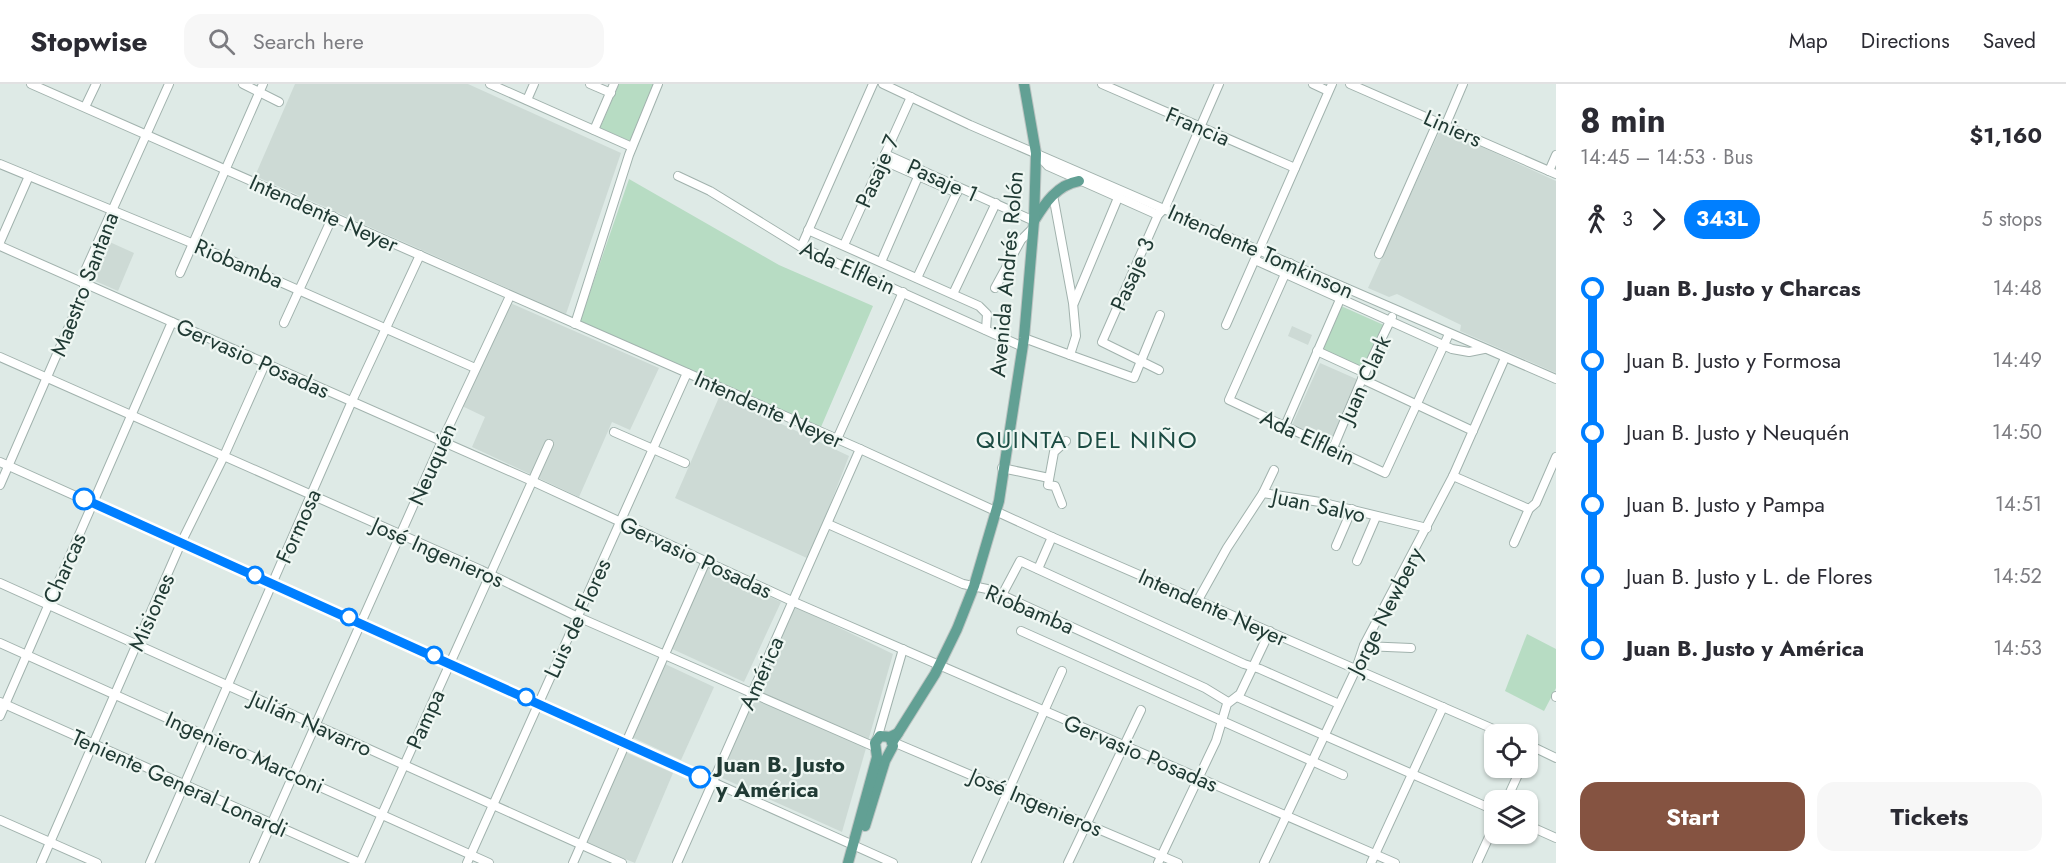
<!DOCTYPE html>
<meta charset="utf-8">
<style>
body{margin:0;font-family:Jost,sans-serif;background:#f7f7f7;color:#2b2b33;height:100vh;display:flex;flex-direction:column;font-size:22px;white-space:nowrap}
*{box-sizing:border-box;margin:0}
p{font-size:20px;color:#7c7c81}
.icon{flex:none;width:33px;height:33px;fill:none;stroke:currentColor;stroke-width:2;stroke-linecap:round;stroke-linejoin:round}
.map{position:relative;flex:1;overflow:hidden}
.panel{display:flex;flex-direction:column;background:#fff;width:510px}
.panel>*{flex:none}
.badge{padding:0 12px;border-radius:20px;font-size:21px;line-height:39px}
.fabs{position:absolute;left:1484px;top:640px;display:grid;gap:12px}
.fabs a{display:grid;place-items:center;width:54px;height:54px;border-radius:12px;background:#fff;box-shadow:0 2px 4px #0004;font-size:30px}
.map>.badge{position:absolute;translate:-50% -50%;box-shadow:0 0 0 3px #fff}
.legs{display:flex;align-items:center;gap:9px;height:66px;padding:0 24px;font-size:20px}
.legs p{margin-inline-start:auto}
.headline{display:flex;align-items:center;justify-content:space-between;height:102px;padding:0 24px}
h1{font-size:33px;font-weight:700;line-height:45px}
.cta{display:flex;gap:12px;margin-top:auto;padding:12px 24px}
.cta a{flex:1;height:69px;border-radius:18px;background:#855341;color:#fff;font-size:24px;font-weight:700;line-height:69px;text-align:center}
.cta a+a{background:#f7f7f7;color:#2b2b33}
ul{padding:0 24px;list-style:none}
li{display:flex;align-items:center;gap:21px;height:72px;font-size:22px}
li i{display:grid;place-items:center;width:9px;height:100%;margin:0 8px;background:currentColor}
li i::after{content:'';width:15px;height:15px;margin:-8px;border:4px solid;border-radius:50%;background:#fff}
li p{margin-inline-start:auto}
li:first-child i{background:linear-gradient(#0000 50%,currentColor 0)}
li:last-child i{background:linear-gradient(currentColor 50%,#0000 0)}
header{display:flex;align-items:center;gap:36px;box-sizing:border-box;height:84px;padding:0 30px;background:#fff;border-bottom:2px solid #e1e1e2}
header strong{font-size:28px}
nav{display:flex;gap:33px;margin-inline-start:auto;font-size:21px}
.search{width:420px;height:54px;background:#f7f7f7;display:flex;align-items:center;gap:15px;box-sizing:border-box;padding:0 21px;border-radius:18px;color:#7c7c81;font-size:22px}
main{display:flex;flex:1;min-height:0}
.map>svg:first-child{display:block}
</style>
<header>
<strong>Stopwise</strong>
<div class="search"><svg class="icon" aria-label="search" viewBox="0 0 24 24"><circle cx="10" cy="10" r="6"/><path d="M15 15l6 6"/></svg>Search here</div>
<nav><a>Map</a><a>Directions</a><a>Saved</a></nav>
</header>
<main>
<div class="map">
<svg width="1556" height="779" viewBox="0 0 1556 779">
<rect width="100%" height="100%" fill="#deeae6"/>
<!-- built -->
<g fill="#cddad5">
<path d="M 295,0 L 468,0 L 621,69 L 566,230 L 255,92 Z"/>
<path d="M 1441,44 L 1556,97 L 1556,289 L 1460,247 L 1461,241 L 1397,210 L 1389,213 L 1368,204 Z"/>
<path d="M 103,155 L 134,169 L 118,207 L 86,193 Z"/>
<path d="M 506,217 L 659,284 L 630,346 L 612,338 L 579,413 L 472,363 L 485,333 L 462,322 Z"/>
<path d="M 1292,242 L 1312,251 L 1308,261 L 1288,252 Z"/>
<path d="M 1320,279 L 1361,297 L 1334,359 L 1292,341 Z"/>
<path d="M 720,311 L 849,372 L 809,475 L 675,414 Z"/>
<path d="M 705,483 L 781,518 L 744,598 L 668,563 Z"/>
<path d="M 795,522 L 893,570 L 842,748 L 720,693 Z"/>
<path d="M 665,580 L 714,603 L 681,676 L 632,653 Z"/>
<path d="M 625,668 L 673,689 L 635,779 L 586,759 Z"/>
</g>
<!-- green -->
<g fill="#b7dcc3">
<path d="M 619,0 L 655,0 L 630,57 L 600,44 Z"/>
<path d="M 629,95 L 779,181 L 873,222 L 821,343 L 580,237 Z"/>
<path d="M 1341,222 L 1386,242 L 1364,292 L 1319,272 Z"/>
<path d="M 1527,550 L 1556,565 L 1556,604 L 1544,627 L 1505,607 Z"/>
</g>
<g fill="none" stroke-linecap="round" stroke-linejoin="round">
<!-- minor casing -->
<g stroke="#a1b2ad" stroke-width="10">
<g id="minor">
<path d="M 31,0 L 860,365 L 1052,453 L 1507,651"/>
<path d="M 243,0 L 279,18"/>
<path d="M 490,0 L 632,63"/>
<path d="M 590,0 L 611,9"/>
<path d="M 883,0 L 970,41 L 1556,295"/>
<path d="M 1102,0 L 1295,84"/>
<path d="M 1313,0 L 1328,7"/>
<path d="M 1350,0 L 1556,90"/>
<path d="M 527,16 L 534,0"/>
<path d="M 85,23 L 96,0"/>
<path d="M 1446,40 L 1463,0"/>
<path d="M 594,46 L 614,0"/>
<path d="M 885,70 L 1034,137"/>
<path d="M 1039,72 L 1048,82 L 1158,131"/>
<path d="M 882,76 L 957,109"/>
<path d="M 0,80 L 194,160 L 475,284"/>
<path d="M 1549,87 L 1556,71"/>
<path d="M 678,92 L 710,107 L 801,163 L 1023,263"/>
<path d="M 808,146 L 979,222 L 987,230 L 986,246"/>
<path d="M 0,158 L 29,92"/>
<path d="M 844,161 L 911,13"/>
<path d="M 0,162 L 532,397 L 794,518 L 1395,779"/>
<path d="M 801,163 L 873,0"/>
<path d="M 1379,170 L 1438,37"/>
<path d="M 1255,176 L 1452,265 L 1469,268 L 1484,265"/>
<path d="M 881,178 L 921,86"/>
<path d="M 1290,179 L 1229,316 L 1385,389 L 1449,250"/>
<path d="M 180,189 L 263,0"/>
<path d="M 917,194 L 959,104"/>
<path d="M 995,204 L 1021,156 L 1033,144"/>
<path d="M 953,210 L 996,119"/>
<path d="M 1074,219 L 1120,109"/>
<path d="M 284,239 L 333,132"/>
<path d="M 575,240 L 629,71 L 658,0"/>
<path d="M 1226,241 L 1332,0"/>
<path d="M 1024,254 L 1070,271 L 1076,252 L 1073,219 L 1053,111"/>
<path d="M 1317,267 L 1365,289"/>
<path d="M 1070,271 L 1134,294 L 1160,231"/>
<path d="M 0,273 L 481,486 L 578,533 L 875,663"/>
<path d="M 1159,286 L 1102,258 L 1158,131 L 1165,124 L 1219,0"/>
<path d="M 1362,295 L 1473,347"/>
<path d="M 1285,342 L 1345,204"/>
<path d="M 614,348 L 685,379"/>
<path d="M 837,355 L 903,208"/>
<path d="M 1333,364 L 1362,295 L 1392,233"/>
<path d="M 0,378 L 893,779"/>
<path d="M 1002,384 L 1049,394"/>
<path d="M 1453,392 L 1529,425 L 1536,419 L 1556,373"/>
<path d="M 0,401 L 84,208 L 84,189 L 169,0"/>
<path d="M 1263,409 L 1274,386"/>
<path d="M 1062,420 L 1055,402 L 1048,401 L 1054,368 L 1066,357"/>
<path d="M 828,440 L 963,500 L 987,505 L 1002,511 L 1205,604 L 1228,618"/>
<path d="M 1514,459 L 1529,425"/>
<path d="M 1336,462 L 1352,425"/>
<path d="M 1357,477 L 1376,433"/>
<path d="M 1038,485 L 1052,453"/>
<path d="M 0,499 L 622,779"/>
<path d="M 1002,511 L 1020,477 L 1244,580 L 1260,585 L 1339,620"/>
<path d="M 1198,516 L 1227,464 L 1263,409 L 1320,418 L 1427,444"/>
<path d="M 1021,547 L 1343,691"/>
<path d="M 0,559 L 489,779"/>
<path d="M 1364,562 L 1411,564"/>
<path d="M 1556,612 L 1556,613"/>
<path d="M 1237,613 L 1494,726"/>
<path d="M 0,618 L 360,779"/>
<path d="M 0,632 L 172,238"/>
<path d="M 877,655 L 903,565"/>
<path d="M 893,658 L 1178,779"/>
<path d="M 1527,660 L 1556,674"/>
<path d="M 1527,671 L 1531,662"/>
<path d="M 1506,717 L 1521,684"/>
<path d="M 0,736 L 97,779"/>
<path d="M 1527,741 L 1556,754"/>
<path d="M 41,779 L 181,459 L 224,372 L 265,280"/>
<path d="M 150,779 L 352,317 L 420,171"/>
<path d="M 254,779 L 442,357 L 510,212"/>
<path d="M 360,779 L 549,360"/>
<path d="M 467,779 L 687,289"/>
<path d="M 573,779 L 706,477"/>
<path d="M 677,779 L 860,365"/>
<path d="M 976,779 L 1062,587"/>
<path d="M 1068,779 L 1141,626"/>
<path d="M 1158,779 L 1216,657 L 1227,620 L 1240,610 L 1270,547"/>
<path d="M 1264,779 L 1356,585 L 1364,561 L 1453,392 L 1505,274"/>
<path d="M 1371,779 L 1443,623"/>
<path d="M 1477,779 L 1494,742"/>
</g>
</g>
<!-- major casing -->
<g stroke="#bcc4c2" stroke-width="12">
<g id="major">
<path d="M 1034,137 C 1045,119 1057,101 1079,97"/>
<path d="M 893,657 L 935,590 L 957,545 L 974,502 L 999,417 L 1024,254 L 1034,137 L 1036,69 L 1024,0"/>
<path d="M 865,742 L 885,677 L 893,662 L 890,653"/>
<path d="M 848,779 L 877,673 L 875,659 L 880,652 L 890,653 L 898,649"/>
</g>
</g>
<!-- minor -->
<use href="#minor" stroke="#fff" stroke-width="8"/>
<!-- major -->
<use href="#major" stroke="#62a094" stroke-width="10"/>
</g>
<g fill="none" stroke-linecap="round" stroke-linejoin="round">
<!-- line-1 casing -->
<g stroke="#fff" stroke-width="14">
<path id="line-1" d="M 84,415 L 700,693"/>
</g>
<!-- line-1 -->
<use href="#line-1" stroke="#007fff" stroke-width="9"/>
</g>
<!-- markers -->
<g fill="#fff" stroke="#007fff" stroke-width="3">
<circle cx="84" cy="415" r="10"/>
<circle cx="255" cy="491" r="8"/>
<circle cx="349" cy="533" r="8"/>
<circle cx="434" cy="571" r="8"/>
<circle cx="526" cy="613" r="8"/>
<circle cx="700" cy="693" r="10"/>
</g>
<g text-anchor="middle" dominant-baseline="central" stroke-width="4.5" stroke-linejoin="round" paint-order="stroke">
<!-- street labels -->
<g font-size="22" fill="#203a34" stroke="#eff7f3">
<text transform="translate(1198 42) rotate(23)">Francia</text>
<text transform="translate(1453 44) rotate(24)">Liniers</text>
<text transform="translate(877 87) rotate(-66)">Pasaje 7</text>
<text transform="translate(943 96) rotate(24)">Pasaje 1</text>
<text transform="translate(324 129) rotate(24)">Intendente Neyer</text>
<text transform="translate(1261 167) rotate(24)">Intendente Tomkinson</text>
<text transform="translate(239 179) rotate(23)">Riobamba</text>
<text transform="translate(848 183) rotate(24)">Ada Elflein</text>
<text transform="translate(1006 190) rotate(-85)">Avenida Andrés Rolón</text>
<text transform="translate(1132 190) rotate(-66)">Pasaje 3</text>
<text transform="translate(84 200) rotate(-69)">Maestro Santana</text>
<text transform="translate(253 274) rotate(24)">Gervasio Posadas</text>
<text transform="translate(1364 295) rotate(-65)">Juan Clark</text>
<text transform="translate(769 325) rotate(24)">Intendente Neyer</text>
<text transform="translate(1308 353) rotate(25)">Ada Elflein</text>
<text transform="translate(432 380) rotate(-66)">Neuquén</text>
<text transform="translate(1319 421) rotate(12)">Juan Salvo</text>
<text transform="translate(298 442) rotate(-66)">Formosa</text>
<text transform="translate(438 468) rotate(24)">José Ingenieros</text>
<text transform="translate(696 473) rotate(25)">Gervasio Posadas</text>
<text transform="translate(64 484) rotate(-66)">Charcas</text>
<text transform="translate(1213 523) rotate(24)">Intendente Neyer</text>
<text transform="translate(1030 525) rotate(23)">Riobamba</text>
<text transform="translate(1385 527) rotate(-63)">Jorge Newbery</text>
<text transform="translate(151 528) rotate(-66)">Misiones</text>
<text transform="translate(577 534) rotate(-65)">Luis de Flores</text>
<text transform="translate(761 589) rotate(-66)">América</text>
<text transform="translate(425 635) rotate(-66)">Pampa</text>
<text transform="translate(311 639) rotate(24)">Julián Navarro</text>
<text transform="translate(245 668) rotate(24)">Ingeniero Marconi</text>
<text transform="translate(1141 669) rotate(23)">Gervasio Posadas</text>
<text transform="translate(180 699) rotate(24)">Teniente General Lonardi</text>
<text transform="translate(1036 718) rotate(23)">José Ingenieros</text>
</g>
<!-- stop labels -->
<g font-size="22" font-weight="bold" fill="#203a34" stroke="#eff7f3" text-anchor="start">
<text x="716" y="680">Juan B. Justo<tspan x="716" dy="25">y América</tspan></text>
</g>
<!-- neighbourhood labels -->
<g font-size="24" letter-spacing="1.5" fill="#1c4c43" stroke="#eff7f3">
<text x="1087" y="355">QUINTA DEL NIÑO</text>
</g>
</g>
</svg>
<div class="fabs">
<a><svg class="icon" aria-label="locate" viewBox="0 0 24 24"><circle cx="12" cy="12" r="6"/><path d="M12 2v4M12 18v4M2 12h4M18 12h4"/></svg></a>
<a><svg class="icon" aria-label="layers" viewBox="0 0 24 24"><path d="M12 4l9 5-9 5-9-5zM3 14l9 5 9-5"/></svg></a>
</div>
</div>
<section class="panel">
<div class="headline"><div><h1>8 min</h1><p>14:45 – 14:53 · Bus</p></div><b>$1,160</b></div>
<div class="legs"><svg class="icon" aria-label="walk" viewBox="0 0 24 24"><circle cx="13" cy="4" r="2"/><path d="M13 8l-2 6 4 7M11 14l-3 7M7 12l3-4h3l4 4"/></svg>3<svg class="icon" aria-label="forward" viewBox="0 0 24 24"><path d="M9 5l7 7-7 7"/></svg><b class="badge" style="background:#007fff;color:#fff">343L</b><p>5 stops</p></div>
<ul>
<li><i style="color:#007fff"></i><b>Juan B. Justo y Charcas</b><p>14:48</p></li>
<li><i style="color:#007fff"></i><span>Juan B. Justo y Formosa</span><p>14:49</p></li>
<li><i style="color:#007fff"></i><span>Juan B. Justo y Neuquén</span><p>14:50</p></li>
<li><i style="color:#007fff"></i><span>Juan B. Justo y Pampa</span><p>14:51</p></li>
<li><i style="color:#007fff"></i><span>Juan B. Justo y L. de Flores</span><p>14:52</p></li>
<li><i style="color:#007fff"></i><b>Juan B. Justo y América</b><p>14:53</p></li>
</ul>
<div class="cta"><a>Start</a><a>Tickets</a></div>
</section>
</main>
